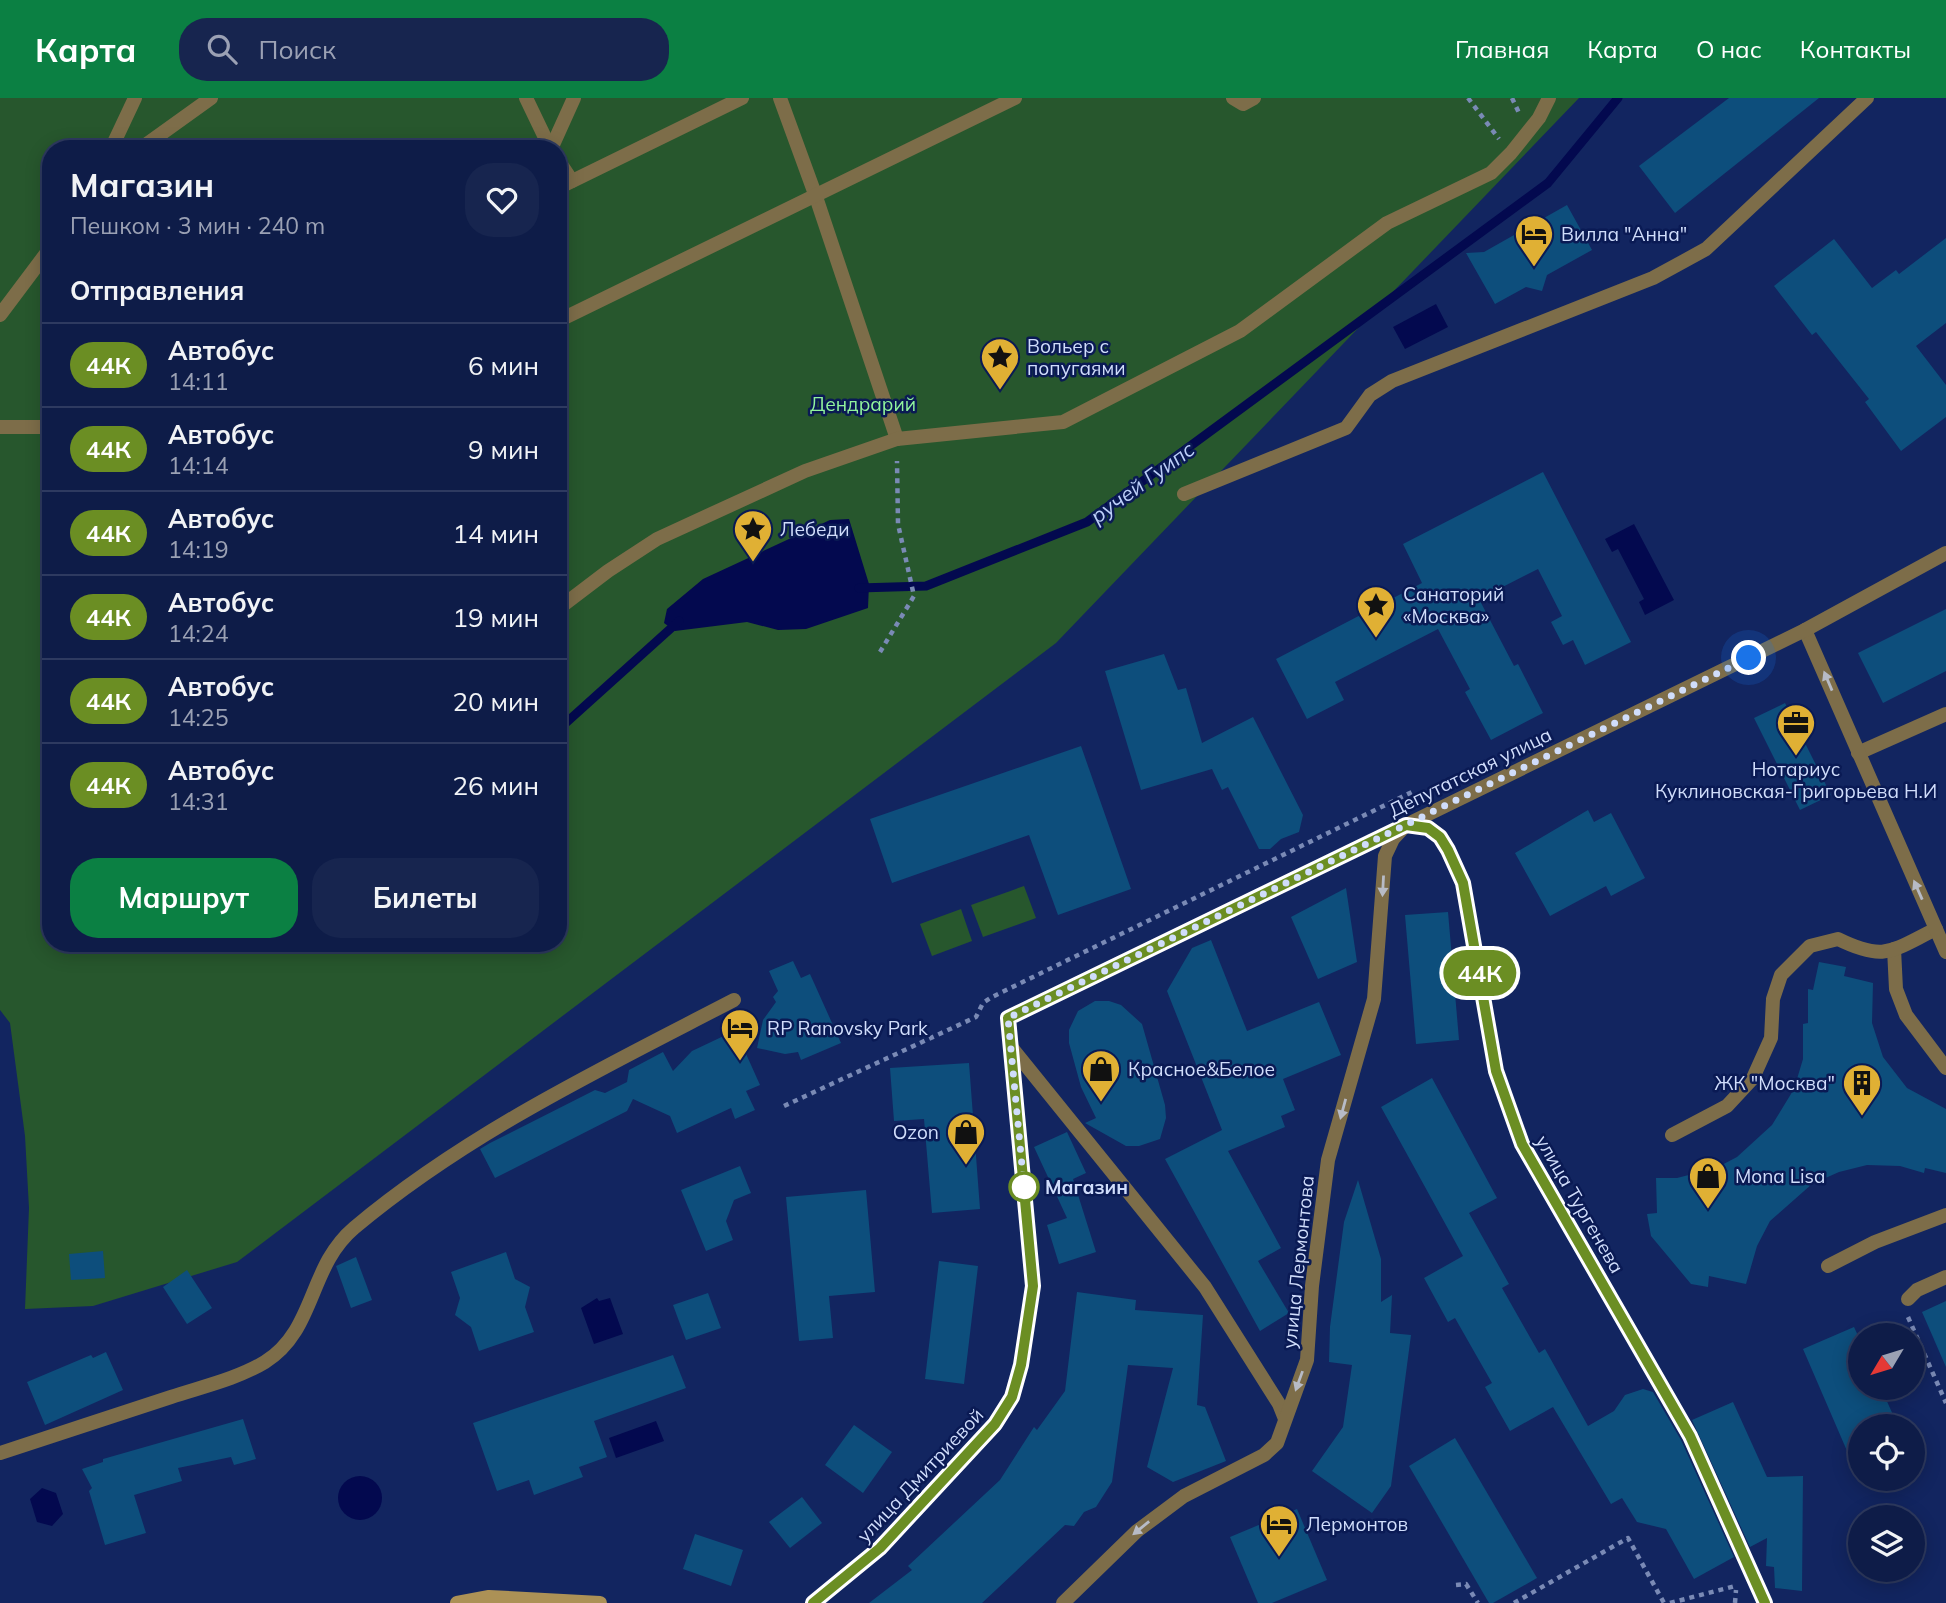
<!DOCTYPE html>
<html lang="ru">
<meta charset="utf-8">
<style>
body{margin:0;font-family:Mulish,sans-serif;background:#17254f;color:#f1f3f6;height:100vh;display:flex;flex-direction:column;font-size:26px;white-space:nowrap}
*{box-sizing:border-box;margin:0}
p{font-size:23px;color:#9ba1b4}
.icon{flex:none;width:38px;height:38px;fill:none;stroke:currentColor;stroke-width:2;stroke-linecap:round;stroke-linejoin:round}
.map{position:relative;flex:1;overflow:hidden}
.panel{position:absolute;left:42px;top:42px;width:525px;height:812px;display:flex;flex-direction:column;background:#0e1c48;border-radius:28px;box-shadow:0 4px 18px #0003,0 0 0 2px #2e3a60}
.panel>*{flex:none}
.badge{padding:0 14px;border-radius:23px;font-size:24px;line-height:46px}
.needle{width:46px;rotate:232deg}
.buttons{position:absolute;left:1848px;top:1225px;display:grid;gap:14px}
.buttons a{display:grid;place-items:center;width:77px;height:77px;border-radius:50%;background:#0e1c48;box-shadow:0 4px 18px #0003,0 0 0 2px #2e3a60;font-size:35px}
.you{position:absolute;width:35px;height:35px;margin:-18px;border:5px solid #fff;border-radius:50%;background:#1a73e8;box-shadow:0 0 0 10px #1a73e833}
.map>.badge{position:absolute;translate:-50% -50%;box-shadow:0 0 0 4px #fff}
h2{padding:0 28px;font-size:26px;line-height:63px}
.round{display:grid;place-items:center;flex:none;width:74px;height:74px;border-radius:28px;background:#17254f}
.summary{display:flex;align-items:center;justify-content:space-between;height:119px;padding:0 28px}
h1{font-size:33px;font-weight:700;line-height:52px}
.button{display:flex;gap:14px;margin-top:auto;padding:14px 28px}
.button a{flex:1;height:80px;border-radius:28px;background:#0b8043;color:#fff;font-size:28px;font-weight:700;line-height:80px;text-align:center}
.button a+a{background:#17254f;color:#f1f3f6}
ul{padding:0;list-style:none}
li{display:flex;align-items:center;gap:21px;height:84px;padding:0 28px;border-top:2px solid #2e3a60}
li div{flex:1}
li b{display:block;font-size:26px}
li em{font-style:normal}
li .badge{min-width:77px;font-weight:700;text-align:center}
header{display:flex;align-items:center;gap:42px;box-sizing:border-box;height:98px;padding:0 35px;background:#0b8043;color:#fff}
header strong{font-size:33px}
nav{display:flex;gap:38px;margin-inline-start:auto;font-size:24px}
.search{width:490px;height:63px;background:#17254f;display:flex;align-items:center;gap:18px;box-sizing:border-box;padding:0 24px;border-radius:28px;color:#9ba1b4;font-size:26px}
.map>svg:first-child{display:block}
</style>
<header>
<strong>Карта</strong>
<div class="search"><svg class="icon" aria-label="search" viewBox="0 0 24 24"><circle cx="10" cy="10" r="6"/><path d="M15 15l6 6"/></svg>Поиск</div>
<nav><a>Главная</a><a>Карта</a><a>О нас</a><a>Контакты</a></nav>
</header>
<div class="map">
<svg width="1946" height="1505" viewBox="0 0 1946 1505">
<rect width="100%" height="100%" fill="#122560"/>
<!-- green -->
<g fill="#27572d" fill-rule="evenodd">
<path d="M 0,0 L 1579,0 L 1056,545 L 237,1164 L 93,1208 L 25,1211 L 29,1110 L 25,1038 L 10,925 L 0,912 ZM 51,51 L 558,51 L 558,845 L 51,845 Z"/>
<path d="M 1024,788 L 1036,820 L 983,839 L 971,807 Z"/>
<path d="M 961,811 L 972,843 L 932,858 L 920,826 Z"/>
</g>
<!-- water -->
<g fill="#03094f">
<path d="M 1436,206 L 1448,229 L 1405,251 L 1393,229 Z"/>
<path d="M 849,421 L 869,486 L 868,510 L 806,531 L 778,532 L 747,524 L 675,533 L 664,525 L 667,511 L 703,481 L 830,422 Z"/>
<path d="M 1634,426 L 1674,502 L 1645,517 L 1639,504 L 1644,501 L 1618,451 L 1612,454 L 1605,441 Z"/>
<path d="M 597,1200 L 599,1203 L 610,1200 L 623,1236 L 594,1246 L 581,1210 Z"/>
<path d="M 656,1323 L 664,1343 L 616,1360 L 609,1340 Z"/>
<circle cx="360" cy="1400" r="22"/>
<path d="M 42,1390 L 56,1395 L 63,1416 L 52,1428 L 37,1424 L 30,1401 Z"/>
</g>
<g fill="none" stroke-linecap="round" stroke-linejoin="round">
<!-- stream -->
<g stroke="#03094f" stroke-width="9">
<path d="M 859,490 L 926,488 L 1087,424 L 1548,85 L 1618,0"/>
<path d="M 558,632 L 679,523"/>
</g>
</g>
<!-- building -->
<g fill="#0d4e7c">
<path d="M 1729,0 L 1819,0 L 1675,115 L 1639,68 Z"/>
<path d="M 1567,107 L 1592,152 L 1547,177 L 1542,193 L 1526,189 L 1495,206 L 1466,155 L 1484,154 Z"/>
<path d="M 1946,140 L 1946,225 L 1916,248 L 1946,287 L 1946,319 L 1901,353 L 1865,304 L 1869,301 L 1816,234 L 1812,237 L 1774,188 L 1834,141 L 1872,190 L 1896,172 L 1899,176 Z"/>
<path d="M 1543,374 L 1631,544 L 1585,567 L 1573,542 L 1563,547 L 1551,524 L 1562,518 L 1538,471 L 1479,501 L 1514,568 L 1518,566 L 1543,615 L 1491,642 L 1465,594 L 1470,591 L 1438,531 L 1335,584 L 1344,602 L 1307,621 L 1276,561 L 1422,485 L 1403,446 Z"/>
<path d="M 1946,511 L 1946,573 L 1883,605 L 1858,555 Z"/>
<path d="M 1164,556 L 1178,592 L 1186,590 L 1202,645 L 1253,619 L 1303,717 L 1299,734 L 1281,741 L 1270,751 L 1259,751 L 1228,689 L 1222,692 L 1212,671 L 1141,692 L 1105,573 Z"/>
<path d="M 1785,605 L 1831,697 L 1800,712 L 1754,620 Z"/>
<path d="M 1081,648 L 1131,791 L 1058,817 L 1029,737 L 892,785 L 870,721 Z"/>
<path d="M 1588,712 L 1594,724 L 1611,715 L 1645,780 L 1611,798 L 1606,788 L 1550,818 L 1515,755 Z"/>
<path d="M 1346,790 L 1357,864 L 1318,881 L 1291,819 Z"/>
<path d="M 1448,814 L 1459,942 L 1416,946 L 1405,817 Z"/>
<path d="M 1211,842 L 1247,933 L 1319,904 L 1341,957 L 1283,981 L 1295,1012 L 1281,1018 L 1285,1029 L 1228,1053 L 1281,1150 L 1258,1163 L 1289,1215 L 1260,1233 L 1165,1061 L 1222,1032 L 1167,893 L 1192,850 Z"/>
<path d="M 793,863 L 801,880 L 810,876 L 841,945 L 801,962 L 798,954 L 785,956 L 757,950 L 763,922 L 776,904 L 773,899 L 778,893 L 769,873 Z"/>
<path d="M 1819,864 L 1846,869 L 1844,878 L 1873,885 L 1872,925 L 1883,959 L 1907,990 L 1946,1011 L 1946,1075 L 1925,1070 L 1924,1075 L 1900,1068 L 1867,1067 L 1839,1074 L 1812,1086 L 1770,1123 L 1757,1148 L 1746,1186 L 1709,1178 L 1708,1189 L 1691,1186 L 1651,1138 L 1647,1116 L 1657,1115 L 1656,1080 L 1677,1080 L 1716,1070 L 1737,1059 L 1772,1027 L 1794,991 L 1803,961 L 1803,926 L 1808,925 L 1808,891 L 1813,892 Z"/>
<path d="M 1095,903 L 1109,903 L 1121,907 L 1142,926 L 1165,1007 L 1166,1020 L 1160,1041 L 1139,1048 L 1126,1048 L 1085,1025 L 1096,1020 L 1081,989 L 1069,945 L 1069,932 L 1078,913 Z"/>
<path d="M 730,935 L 738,938 L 760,987 L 746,993 L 755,1012 L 735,1021 L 731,1010 L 677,1035 L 670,1018 L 633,1001 L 627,1013 L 495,1080 L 480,1051 L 490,1045 L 595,992 L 605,995 L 627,984 L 629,972 L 663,954 L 673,973 L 692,953 Z"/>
<path d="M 969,965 L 980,1111 L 932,1115 L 924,1021 L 894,1023 L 890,970 Z"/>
<path d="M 1432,980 L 1497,1100 L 1469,1115 L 1509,1186 L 1502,1190 L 1539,1255 L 1545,1251 L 1588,1328 L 1614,1313 L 1625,1297 L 1643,1291 L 1653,1294 L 1681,1342 L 1734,1459 L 1694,1481 L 1666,1431 L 1637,1424 L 1622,1400 L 1611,1406 L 1553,1309 L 1510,1333 L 1485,1289 L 1492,1285 L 1455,1220 L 1448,1224 L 1424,1180 L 1463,1158 L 1381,1009 Z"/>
<path d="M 1067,1034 L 1086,1075 L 1073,1081 L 1096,1154 L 1059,1166 L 1047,1127 L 1067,1120 L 1034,1049 Z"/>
<path d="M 740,1068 L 751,1095 L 734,1102 L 726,1123 L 733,1142 L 706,1153 L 681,1092 Z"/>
<path d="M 1358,1082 L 1381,1161 L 1381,1204 L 1392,1197 L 1390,1235 L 1411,1237 L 1391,1388 L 1372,1415 L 1312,1373 L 1343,1329 L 1352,1267 L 1329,1264 L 1330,1229 L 1344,1124 Z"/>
<path d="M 866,1092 L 875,1194 L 829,1198 L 833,1240 L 799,1243 L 786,1099 Z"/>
<path d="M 103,1153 L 105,1180 L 71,1182 L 69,1156 Z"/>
<path d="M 506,1154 L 515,1181 L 530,1189 L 525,1209 L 534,1234 L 479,1253 L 471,1229 L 455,1217 L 460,1200 L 451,1174 Z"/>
<path d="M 356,1159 L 372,1202 L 351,1210 L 336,1168 Z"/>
<path d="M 939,1163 L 978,1168 L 964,1286 L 925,1281 Z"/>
<path d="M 187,1172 L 212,1210 L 187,1226 L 163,1189 Z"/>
<path d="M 1077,1194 L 1136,1202 L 1135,1212 L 1203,1217 L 1197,1307 L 1205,1309 L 1226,1363 L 1173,1384 L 1147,1369 L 1173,1270 L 1128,1267 L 1112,1384 L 1096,1409 L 1084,1414 L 1074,1428 L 1065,1427 L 982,1505 L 869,1505 L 912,1472 L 908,1468 L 1000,1382 L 1034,1329 L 1037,1332 L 1065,1293 Z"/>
<path d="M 708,1195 L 721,1230 L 686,1242 L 673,1207 Z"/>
<path d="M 1946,1203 L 1946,1269 L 1922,1214 Z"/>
<path d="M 1854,1229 L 1860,1242 L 1860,1290 L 1881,1290 L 1898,1328 L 1860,1328 L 1860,1383 L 1803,1251 Z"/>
<path d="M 106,1254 L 123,1292 L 45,1327 L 27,1284 L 91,1257 L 93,1260 Z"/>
<path d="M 673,1257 L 686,1290 L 594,1323 L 607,1359 L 579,1369 L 583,1379 L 534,1397 L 529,1382 L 497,1393 L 473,1325 Z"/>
<path d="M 1733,1304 L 1767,1379 L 1803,1378 L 1802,1493 L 1775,1490 L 1774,1469 L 1766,1468 L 1767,1440 L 1750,1449 L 1692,1322 Z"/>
<path d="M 243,1321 L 256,1361 L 234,1367 L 231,1359 L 178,1370 L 182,1383 L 134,1397 L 146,1435 L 105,1447 L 89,1393 L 92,1390 L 82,1371 L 103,1364 L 103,1361 Z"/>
<path d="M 854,1327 L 892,1354 L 863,1395 L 825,1367 Z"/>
<path d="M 1455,1340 L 1537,1480 L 1493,1505 L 1489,1505 L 1409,1368 Z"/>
<path d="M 802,1399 L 822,1425 L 790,1450 L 769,1424 Z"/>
<path d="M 1297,1411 L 1327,1482 L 1272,1505 L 1258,1505 L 1230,1439 Z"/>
<path d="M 695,1436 L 743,1452 L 731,1488 L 683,1471 Z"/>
</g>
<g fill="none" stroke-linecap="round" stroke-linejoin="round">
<!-- path -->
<g stroke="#7a8ab5" stroke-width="4.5" stroke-dasharray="5 5" stroke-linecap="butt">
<path d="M 1468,0 L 1499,41"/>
<path d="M 1512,0 L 1519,15"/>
<path d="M 880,554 L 914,498 L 898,426 L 897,363"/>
<path d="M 784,1008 L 976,919 L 983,905 L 992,899 L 1412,694"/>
<path d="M 1908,1219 L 1946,1305"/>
<path d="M 1456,1487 L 1466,1486 L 1478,1505"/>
<path d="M 1514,1505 L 1628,1440 L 1664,1505"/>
<path d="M 1670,1505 L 1735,1488"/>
<path d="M 1735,1505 L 1736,1492"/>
</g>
<!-- lane -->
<g stroke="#7d6d49" stroke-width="14">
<path d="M 780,0 L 815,96 L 897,341"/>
<path d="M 1233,0 L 1243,6 L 1254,0"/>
<path d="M 111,51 L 135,0"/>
<path d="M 140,51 L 211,0"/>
<path d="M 432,51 L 439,47 L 550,50 L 526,0"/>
<path d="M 551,51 L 574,0"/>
<path d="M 558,62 L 572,83"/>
<path d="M 558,90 L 742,0"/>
<path d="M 0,217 L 51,149"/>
<path d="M 558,223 L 1015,0"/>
<path d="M 0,329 L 51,329"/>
<path d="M 1184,396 L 1346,330 L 1370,297 L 1392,283 L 1653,180 L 1706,151 L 1867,0"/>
<path d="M 558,511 L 608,473 L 657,441 L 805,373 L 897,341 L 1063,324 L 1240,233 L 1387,125 L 1491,75 L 1511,55 L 1539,20 L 1549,0"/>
<path d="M 1858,655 L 1946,616"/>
<path d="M 1894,851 L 1896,891 L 1906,917 L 1946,970"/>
<path d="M 1672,1037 L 1727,1008 L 1753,980 L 1771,940 L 1773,901 L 1781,877 L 1810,848 L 1838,841 C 1885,864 1891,853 1936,831"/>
<path d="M 1828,1168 L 1875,1144 L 1946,1117"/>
<path d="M 1908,1201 L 1917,1192 L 1946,1179"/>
<path d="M 0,1355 C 57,1336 114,1318 171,1299 C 201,1289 237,1281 265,1264 C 316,1232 308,1169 354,1130 C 467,1035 603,970 734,902"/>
</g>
<!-- street -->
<g stroke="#7d6d49" stroke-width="14">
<path d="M 1805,532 L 1946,854"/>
<path d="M 1011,949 L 1205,1189 L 1279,1306 L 1285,1321"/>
<path d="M 1063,1505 L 1137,1433 L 1184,1398 L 1264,1357 L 1277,1345 L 1307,1262 L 1312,1188 L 1328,1062 L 1374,901 L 1385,758 L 1393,741 L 1406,727 L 1805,532 L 1946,455"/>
</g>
<!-- secondary -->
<g stroke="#ac9156" stroke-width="14">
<path d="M 457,1505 L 489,1499 L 600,1505"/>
<path d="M 813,1505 L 880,1450 L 995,1327 L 1012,1299 L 1021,1267 L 1033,1188 L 1008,920 L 1406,727 L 1428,730 L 1440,739 L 1448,752 L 1463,785 L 1496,973 L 1522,1046 L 1690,1338 L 1765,1505"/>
</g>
</g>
<!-- one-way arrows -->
<defs><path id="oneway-solid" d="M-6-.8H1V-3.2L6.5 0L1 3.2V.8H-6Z" transform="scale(1.75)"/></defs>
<g fill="#b7bbc6">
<use href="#oneway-solid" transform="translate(1828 583) rotate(-113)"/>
<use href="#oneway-solid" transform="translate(1383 788) rotate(93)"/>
<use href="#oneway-solid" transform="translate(1918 792) rotate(-114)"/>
<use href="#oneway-solid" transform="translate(1343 1011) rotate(105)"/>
<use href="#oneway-solid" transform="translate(1299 1283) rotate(110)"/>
<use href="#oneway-solid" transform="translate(1141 1430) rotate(141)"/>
</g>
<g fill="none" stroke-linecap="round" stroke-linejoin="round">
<!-- line casing -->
<g stroke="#fff" stroke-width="16">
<path id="line" d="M 813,1505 L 880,1450 L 995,1326 L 1012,1299 L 1021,1267 L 1033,1188 L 1008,920 L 1406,727 L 1428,730 L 1440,739 L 1448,752 L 1463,785 L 1496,973 L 1522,1046 L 1690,1338 L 1765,1505"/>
</g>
<!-- line -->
<use href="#line" stroke="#6b8e23" stroke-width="10"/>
<!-- walk -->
<path stroke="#d0ddfb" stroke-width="7" stroke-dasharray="0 12.6" d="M 1024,1089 L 1008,920 L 1749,560"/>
</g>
<!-- icons -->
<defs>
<g id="hotel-pin" transform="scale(2.0125)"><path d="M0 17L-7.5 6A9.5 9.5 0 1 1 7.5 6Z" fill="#e0b034" stroke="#0a1a54"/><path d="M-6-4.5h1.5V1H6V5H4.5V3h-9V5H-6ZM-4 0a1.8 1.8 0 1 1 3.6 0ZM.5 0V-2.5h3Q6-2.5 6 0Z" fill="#111"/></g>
<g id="sight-pin" transform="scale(2.0125)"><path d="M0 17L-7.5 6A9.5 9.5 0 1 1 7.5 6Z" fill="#e0b034" stroke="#0a1a54"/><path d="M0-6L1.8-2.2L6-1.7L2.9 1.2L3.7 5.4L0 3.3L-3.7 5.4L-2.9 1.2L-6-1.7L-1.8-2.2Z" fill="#111"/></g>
<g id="office-pin" transform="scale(2.0125)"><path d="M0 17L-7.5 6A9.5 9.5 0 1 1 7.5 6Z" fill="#e0b034" stroke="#0a1a54"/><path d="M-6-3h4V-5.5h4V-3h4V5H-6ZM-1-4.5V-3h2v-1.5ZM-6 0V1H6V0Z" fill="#111"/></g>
<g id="shop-pin" transform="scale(2.0125)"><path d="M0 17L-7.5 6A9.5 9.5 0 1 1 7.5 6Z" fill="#e0b034" stroke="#0a1a54"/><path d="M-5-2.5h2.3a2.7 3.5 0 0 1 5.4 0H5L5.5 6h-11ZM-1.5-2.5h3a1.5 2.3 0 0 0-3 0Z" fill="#111"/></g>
<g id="building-pin" transform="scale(2.0125)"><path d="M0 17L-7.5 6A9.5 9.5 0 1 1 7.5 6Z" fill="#e0b034" stroke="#0a1a54"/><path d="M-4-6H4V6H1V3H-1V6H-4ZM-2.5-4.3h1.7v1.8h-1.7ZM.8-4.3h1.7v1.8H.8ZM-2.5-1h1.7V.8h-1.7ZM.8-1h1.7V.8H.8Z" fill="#111"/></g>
</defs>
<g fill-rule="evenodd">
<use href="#hotel-pin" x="1534" y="136"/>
<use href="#sight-pin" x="1000" y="259"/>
<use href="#sight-pin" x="753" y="431"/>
<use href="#sight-pin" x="1376" y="507"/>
<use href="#office-pin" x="1796" y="625"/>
<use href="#hotel-pin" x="740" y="930"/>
<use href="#shop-pin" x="1101" y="971"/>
<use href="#building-pin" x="1862" y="985"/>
<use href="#shop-pin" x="966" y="1034"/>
<use href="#shop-pin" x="1708" y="1078"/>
<use href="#hotel-pin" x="1279" y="1426"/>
</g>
<!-- markers -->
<circle fill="#fff" stroke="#6b8e23" stroke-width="3.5" cx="1024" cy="1089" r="14"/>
<g text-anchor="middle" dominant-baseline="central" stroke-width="5" stroke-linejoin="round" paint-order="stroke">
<!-- poi labels -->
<g font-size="19" fill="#d0ddfb" stroke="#0a1a54" text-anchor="start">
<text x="1561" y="136">Вилла "Анна"</text>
<text x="1027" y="248">Вольер с<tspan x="1027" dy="22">попугаями</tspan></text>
<text x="780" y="431">Лебеди</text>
<text x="1403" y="496">Санаторий<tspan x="1403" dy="22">«Москва»</tspan></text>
<text x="1796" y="671" text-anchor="middle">Нотариус<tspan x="1796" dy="22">Куклиновская-Григорьева Н.И</tspan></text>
<text x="767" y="930">RP Ranovsky Park</text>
<text x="1128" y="971">Красное&amp;Белое</text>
<text x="1835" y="985" text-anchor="end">ЖК "Москва"</text>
<text x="939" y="1034" text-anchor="end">Ozon</text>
<text x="1735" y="1078">Mona Lisa</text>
<text x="1306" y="1426">Лермонтов</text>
</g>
<!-- park labels -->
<g font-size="19" fill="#92f59c" stroke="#0a1a54">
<text x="863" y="306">Дендрарий</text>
</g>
<!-- street labels -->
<g font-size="19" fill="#d0ddfb" stroke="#0a1a54">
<text transform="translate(1470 674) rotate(-26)">Депутатская улица</text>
<text transform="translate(1580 1106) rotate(60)">улица Тургенева</text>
<text transform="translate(1298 1164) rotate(-84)">улица Лермонтова</text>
<text transform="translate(920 1377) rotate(-47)">улица Дмитриевой</text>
</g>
<!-- stop labels -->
<g font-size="19" font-weight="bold" fill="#d0ddfb" stroke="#0a1a54" text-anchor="start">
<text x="1045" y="1089">Магазин</text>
</g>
<!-- water labels -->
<g font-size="21" font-style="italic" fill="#bdcff9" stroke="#0a1a54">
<text transform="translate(1142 384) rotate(-36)">ручей Гуипс</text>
</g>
</g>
</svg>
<div class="buttons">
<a><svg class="needle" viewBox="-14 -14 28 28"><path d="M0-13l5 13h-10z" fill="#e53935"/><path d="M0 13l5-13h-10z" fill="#9ba1b4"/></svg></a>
<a><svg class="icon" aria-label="locate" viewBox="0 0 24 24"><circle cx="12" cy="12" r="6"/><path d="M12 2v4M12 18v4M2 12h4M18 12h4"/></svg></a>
<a><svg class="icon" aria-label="layers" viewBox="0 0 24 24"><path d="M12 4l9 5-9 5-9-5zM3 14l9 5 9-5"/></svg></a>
</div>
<div class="you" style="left:1749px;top:560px"></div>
<b class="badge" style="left:1480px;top:875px;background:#6b8e23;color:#fff">44К</b>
<section class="panel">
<div class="summary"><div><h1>Магазин</h1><p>Пешком · 3 мин · 240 m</p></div><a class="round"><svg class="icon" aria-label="heart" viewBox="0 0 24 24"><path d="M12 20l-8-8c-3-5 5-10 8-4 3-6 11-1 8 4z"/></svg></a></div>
<h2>Отправления</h2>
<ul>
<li><span class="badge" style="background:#6b8e23;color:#fff">44К</span><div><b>Автобус</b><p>14:11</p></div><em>6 мин</em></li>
<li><span class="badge" style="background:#6b8e23;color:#fff">44К</span><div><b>Автобус</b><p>14:14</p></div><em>9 мин</em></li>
<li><span class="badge" style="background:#6b8e23;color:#fff">44К</span><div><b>Автобус</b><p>14:19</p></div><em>14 мин</em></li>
<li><span class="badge" style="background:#6b8e23;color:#fff">44К</span><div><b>Автобус</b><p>14:24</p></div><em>19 мин</em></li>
<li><span class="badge" style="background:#6b8e23;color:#fff">44К</span><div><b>Автобус</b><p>14:25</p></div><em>20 мин</em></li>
<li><span class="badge" style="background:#6b8e23;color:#fff">44К</span><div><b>Автобус</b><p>14:31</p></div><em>26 мин</em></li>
</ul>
<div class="button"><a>Маршрут</a><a>Билеты</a></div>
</section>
</div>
